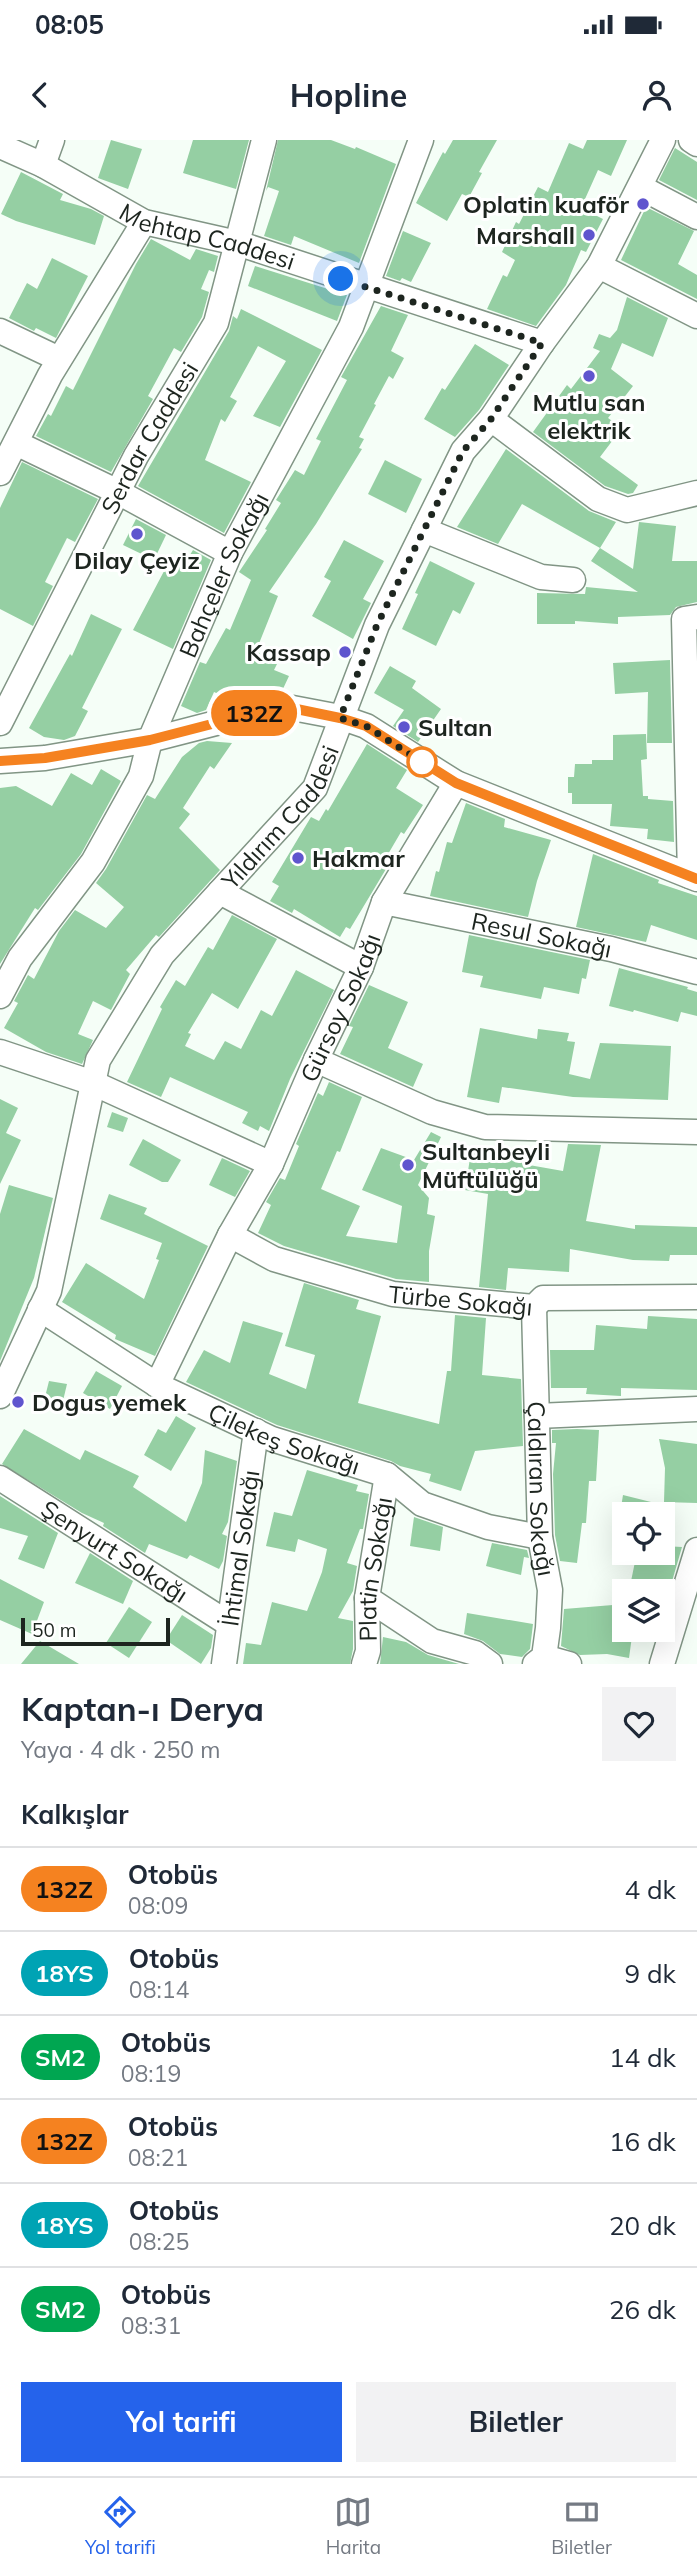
<!DOCTYPE html>
<html lang="tr">
<meta charset="utf-8">
<style>
body{margin:0;font-family:Mulish,sans-serif;background:#f2f2f3;color:#1f2937;height:100vh;display:flex;flex-direction:column;font-size:26px;white-space:nowrap}
*{box-sizing:border-box;margin:0}
p{font-size:23px;color:#747a83}
.icon{flex:none;width:38px;height:38px;fill:none;stroke:currentColor;stroke-width:2;stroke-linecap:round;stroke-linejoin:round}
.map{position:relative;height:1524px;overflow:hidden}
.drawer{display:flex;flex-direction:column;background:#fff;flex:1}
.drawer>*{flex:none}
.badge{padding:0 14px;border-radius:23px;font-size:24px;line-height:46px}
.controls{position:absolute;left:612px;top:1362px;display:grid;gap:14px}
.controls a{display:grid;place-items:center;width:63px;height:63px;border-radius:0px;background:#fff;box-shadow:0 7px 28px #0002;font-size:35px}
.scale{position:absolute;left:21px;bottom:18px;width:149px;box-sizing:border-box;padding-left:7px;border:4px solid #1d251f;border-top:0;font-size:19px;line-height:24px;white-space:nowrap;color:#1d251f;-webkit-text-stroke:5px #fff;paint-order:stroke}
.you{position:absolute;width:35px;height:35px;margin:-18px;border:5px solid #fff;border-radius:50%;background:#1a73e8;box-shadow:0 0 0 10px #1a73e833}
.map>.badge{position:absolute;translate:-50% -50%;box-shadow:0 0 0 4px #fff}
h2{padding:0 21px;font-size:26px;line-height:63px}
.round{display:grid;place-items:center;flex:none;width:74px;height:74px;border-radius:0px;background:#f2f2f3}
.headline{display:flex;align-items:center;justify-content:space-between;height:119px;padding:0 21px}
h1{font-size:33px;font-weight:700;line-height:52px}
.action{display:flex;gap:14px;margin-top:auto;padding:14px 21px}
.action a{flex:1;height:80px;border-radius:0px;background:#2563eb;color:#fff;font-size:28px;font-weight:700;line-height:80px;text-align:center}
.action a+a{background:#f2f2f3;color:#1f2937}
ul{padding:0;list-style:none}
li{display:flex;align-items:center;gap:21px;height:84px;padding:0 21px;border-top:2px solid #e0e1e3}
li div{flex:1}
li b{display:block;font-size:26px}
li em{font-style:normal}
li .badge{min-width:77px;font-weight:700;text-align:center}
.status{display:flex;justify-content:space-between;align-items:center;height:49px;padding:0 35px;background:#fff;direction:ltr}
.status svg{height:19px;fill:currentColor}
header{display:flex;justify-content:space-between;align-items:center;height:91px;padding:0 21px;background:#fff;font-size:32px;font-weight:700}
.dock{display:flex;justify-content:space-around;align-items:center;height:98px;border-top:2px solid #e0e1e3;background:#fff;font-size:19px;color:#747a83}
.dock a{display:grid;justify-items:center;gap:4px}
.dock .selected{color:#2563eb}
.map>svg:first-child{display:block}
</style>
<div class="status"><b>08:05</b><svg viewBox="0 0 49 12"><path d="M0 12V9h3v3zM5 12V6h3v6zM10 12V3h3v9zM15 12V0h3v12zM26 1h20v11H26zM47 4h2v5h-2z"/></svg></div>
<header><svg class="icon" aria-label="back" viewBox="0 0 24 24"><path d="M15 5l-7 7 7 7"/></svg>Hopline<svg class="icon" aria-label="person" viewBox="0 0 24 24"><circle cx="12" cy="8" r="4"/><path d="M4 21q1-7 8-7t8 7"/></svg></header>
<div class="map">
<svg width="697" height="1524" viewBox="0 0 697 1524">
<rect width="100%" height="100%" fill="#f5fef7"/>
<!-- building -->
<g fill="#95cfa3">
<path d="M 111,0 L 142,9 L 128,49 L 98,38 Z"/>
<path d="M 193,0 L 249,0 L 236,49 L 183,33 Z"/>
<path d="M 278,0 L 331,0 L 355,9 L 356,7 L 396,24 L 359,123 L 294,96 L 291,105 L 264,96 L 279,51 L 268,47 L 266,51 Z"/>
<path d="M 453,0 L 497,0 L 479,32 L 482,33 L 469,57 L 462,54 L 447,81 L 416,63 L 443,12 L 445,14 Z"/>
<path d="M 587,0 L 627,0 L 611,36 L 598,30 L 581,68 L 603,79 L 586,112 L 581,110 L 566,145 L 536,186 L 487,169 L 503,135 L 507,137 L 515,120 L 502,112 L 516,82 L 519,84 L 538,47 L 548,52 L 569,3 L 583,9 Z"/>
<path d="M 675,8 L 697,22 L 697,60 L 659,40 Z"/>
<path d="M 21,32 L 63,54 L 60,60 L 91,69 L 104,76 L 95,105 L 16,81 L 1,74 Z"/>
<path d="M 646,67 L 694,91 L 678,124 L 697,135 L 697,159 L 621,120 Z"/>
<path d="M 403,91 L 431,103 L 411,142 L 402,138 L 400,141 L 386,136 Z"/>
<path d="M 151,99 L 190,120 L 196,109 L 218,116 L 214,132 L 209,130 L 201,149 L 209,152 L 202,177 L 181,212 L 174,208 L 148,256 L 153,259 L 111,332 L 36,296 L 48,274 L 51,276 L 66,246 L 73,250 L 136,124 Z"/>
<path d="M 52,118 L 88,136 L 56,198 L 36,188 L 34,191 L 9,178 L 27,143 L 37,149 Z"/>
<path d="M 255,126 L 347,155 L 337,181 L 248,146 Z"/>
<path d="M 627,157 L 668,178 L 653,217 L 622,203 L 611,229 L 633,246 L 608,278 L 622,288 L 600,317 L 638,345 L 633,353 L 628,354 L 605,346 L 533,292 L 567,245 L 571,249 L 600,211 L 593,208 L 599,194 L 610,198 L 617,190 Z"/>
<path d="M 381,166 L 408,175 L 391,211 L 404,218 L 393,239 L 389,236 L 374,264 L 376,265 L 359,297 L 364,299 L 359,308 L 362,309 L 316,384 L 269,452 L 278,456 L 256,511 L 277,524 L 274,530 L 289,536 L 282,551 L 260,556 L 256,554 L 254,558 L 236,562 L 214,552 L 206,570 L 197,573 L 181,566 L 200,522 L 206,524 L 226,488 L 230,490 L 251,440 L 239,432 L 267,390 L 265,389 L 281,363 L 276,360 L 295,330 L 304,335 L 321,301 L 316,299 L 347,240 L 341,237 Z"/>
<path d="M 241,169 L 322,210 L 280,287 L 253,276 L 286,221 L 258,206 L 230,257 L 237,261 L 225,282 L 221,279 L 205,320 L 251,342 L 224,393 L 138,346 L 229,191 L 233,176 L 237,179 Z"/>
<path d="M 475,204 L 509,225 L 479,270 L 455,297 L 424,279 L 442,248 L 445,250 Z"/>
<path d="M 506,309 L 589,371 L 616,382 L 600,408 L 522,364 L 498,404 L 457,387 Z"/>
<path d="M 385,320 L 422,339 L 406,373 L 368,354 Z"/>
<path d="M 22,322 L 98,359 L 75,402 L 67,398 L 45,442 L 53,446 L 33,486 L 0,469 L 0,368 Z"/>
<path d="M 136,379 L 166,395 L 154,420 L 123,405 Z"/>
<path d="M 639,382 L 676,386 L 672,421 L 697,421 L 697,462 L 676,467 L 670,475 L 618,477 L 618,484 L 575,481 L 575,484 L 537,484 L 537,453 L 585,454 L 586,447 L 638,452 L 591,421 L 600,408 L 633,429 Z"/>
<path d="M 344,400 L 384,421 L 363,459 L 371,463 L 353,499 L 312,476 L 331,441 L 324,437 Z"/>
<path d="M 193,410 L 211,420 L 173,509 L 133,490 L 172,416 L 185,423 Z"/>
<path d="M 430,421 L 475,443 L 460,474 L 453,470 L 436,506 L 402,489 L 418,454 L 415,453 Z"/>
<path d="M 91,474 L 122,489 L 82,568 L 88,571 L 75,596 L 64,600 L 44,597 L 29,588 L 70,514 L 72,516 Z"/>
<path d="M 670,520 L 672,603 L 647,603 L 648,552 L 615,554 L 613,523 Z"/>
<path d="M 390,526 L 416,541 L 412,548 L 441,569 L 418,602 L 393,586 L 404,570 L 374,553 Z"/>
<path d="M 646,594 L 647,619 L 641,620 L 643,656 L 648,656 L 648,659 L 673,661 L 674,702 L 647,699 L 648,689 L 610,686 L 612,664 L 572,664 L 572,653 L 568,653 L 568,637 L 574,637 L 575,624 L 592,624 L 592,620 L 613,620 L 613,595 Z"/>
<path d="M 207,601 L 232,603 L 214,629 L 210,626 L 183,668 L 190,674 L 179,688 L 220,730 L 159,797 L 156,795 L 126,830 L 130,834 L 111,870 L 93,861 L 78,894 L 93,900 L 82,924 L 46,912 L 4,888 L 18,863 L 14,861 L 28,835 L 34,839 L 59,791 L 75,770 L 106,788 L 124,767 L 96,743 L 106,729 L 147,655 L 155,659 L 182,617 L 199,603 Z"/>
<path d="M 367,604 L 407,630 L 396,648 L 423,665 L 404,694 L 401,692 L 384,721 L 389,724 L 350,789 L 346,787 L 340,797 L 294,769 L 292,773 L 270,761 L 279,746 L 272,742 L 311,677 L 319,681 L 326,669 L 328,671 Z"/>
<path d="M 101,629 L 121,641 L 81,714 L 38,770 L 35,768 L 0,824 L 0,648 L 16,646 L 52,666 L 71,633 L 92,645 Z"/>
<path d="M 466,663 L 505,679 L 504,687 L 551,700 L 537,741 L 528,777 L 430,756 L 436,731 L 439,732 L 447,702 L 452,703 Z"/>
<path d="M 593,714 L 659,740 L 658,743 L 697,756 L 697,800 L 651,785 L 646,802 L 576,787 Z"/>
<path d="M 232,775 L 277,799 L 238,869 L 212,853 L 188,893 L 191,894 L 185,906 L 214,920 L 225,901 L 241,909 L 261,870 L 272,876 L 296,830 L 334,850 L 290,939 L 269,991 L 260,986 L 258,991 L 242,983 L 248,972 L 170,937 L 161,957 L 127,942 L 162,869 L 160,867 L 176,840 L 185,846 L 208,807 L 213,810 Z"/>
<path d="M 469,795 L 590,820 L 586,839 L 582,838 L 579,854 L 544,847 L 541,859 L 480,847 L 483,836 L 462,832 Z"/>
<path d="M 619,828 L 688,847 L 687,849 L 697,852 L 697,876 L 681,872 L 678,882 L 634,870 L 633,872 L 609,866 Z"/>
<path d="M 369,845 L 408,862 L 388,908 L 423,924 L 413,947 L 340,914 L 353,887 L 349,886 Z"/>
<path d="M 480,888 L 537,899 L 538,889 L 569,893 L 567,901 L 575,902 L 569,934 L 590,939 L 600,903 L 671,906 L 668,960 L 573,957 L 502,947 L 499,963 L 467,957 Z"/>
<path d="M 329,942 L 362,957 L 340,1012 L 337,1011 L 321,1049 L 360,1066 L 346,1096 L 397,1103 L 402,1066 L 362,1050 L 381,1008 L 414,1020 L 431,992 L 441,997 L 418,1045 L 429,1058 L 427,1074 L 435,1076 L 429,1111 L 429,1142 L 396,1139 L 284,1106 L 258,1093 L 271,1065 L 266,1062 L 280,1038 L 285,1040 L 299,1006 L 296,1004 L 318,953 L 323,956 Z"/>
<path d="M 0,959 L 18,968 L 6,993 L 21,1000 L 0,1044 Z"/>
<path d="M 112,972 L 128,978 L 123,992 L 107,987 Z"/>
<path d="M 143,999 L 181,1020 L 168,1042 L 162,1042 L 129,1025 Z"/>
<path d="M 568,1004 L 601,1005 L 586,1081 L 635,1089 L 635,1085 L 697,1087 L 697,1115 L 670,1115 L 669,1121 L 633,1120 L 570,1109 L 569,1132 L 508,1128 L 506,1150 L 479,1147 L 488,1054 L 465,1050 L 471,1012 L 530,1022 L 529,1025 L 563,1031 Z"/>
<path d="M 222,1018 L 250,1031 L 235,1057 L 209,1045 Z"/>
<path d="M 9,1045 L 53,1058 L 34,1138 L 0,1221 L 0,1074 Z"/>
<path d="M 109,1054 L 147,1068 L 144,1074 L 208,1106 L 155,1216 L 115,1199 L 116,1195 L 62,1162 L 86,1123 L 144,1159 L 159,1120 L 156,1119 L 162,1103 L 100,1079 Z"/>
<path d="M 304,1143 L 359,1160 L 356,1169 L 381,1176 L 358,1263 L 439,1284 L 447,1231 L 451,1231 L 455,1175 L 486,1178 L 482,1235 L 521,1239 L 523,1306 L 475,1311 L 461,1351 L 429,1341 L 431,1334 L 400,1326 L 391,1321 L 277,1285 L 186,1242 L 204,1210 L 230,1223 L 243,1181 L 283,1193 L 269,1234 L 306,1249 L 315,1215 L 285,1206 Z"/>
<path d="M 648,1176 L 697,1179 L 697,1250 L 621,1248 L 621,1256 L 586,1254 L 587,1248 L 551,1248 L 550,1210 L 594,1210 L 596,1185 L 647,1189 Z"/>
<path d="M 96,1231 L 122,1246 L 110,1269 L 83,1253 Z"/>
<path d="M 49,1241 L 67,1244 L 62,1265 L 44,1261 Z"/>
<path d="M 176,1276 L 196,1288 L 171,1331 L 144,1315 L 158,1289 L 166,1293 Z"/>
<path d="M 24,1289 L 80,1320 L 85,1310 L 139,1336 L 133,1347 L 186,1382 L 202,1343 L 205,1310 L 237,1321 L 228,1382 L 222,1394 L 227,1396 L 223,1421 L 219,1429 L 190,1415 L 187,1419 L 149,1404 L 145,1413 L 103,1386 L 104,1383 L 82,1373 L 2,1324 Z"/>
<path d="M 577,1289 L 599,1290 L 596,1341 L 589,1341 L 586,1383 L 582,1383 L 577,1423 L 560,1421 L 555,1395 L 553,1334 L 556,1303 L 552,1303 L 552,1290 Z"/>
<path d="M 659,1299 L 697,1304 L 697,1363 L 664,1362 L 665,1328 Z"/>
<path d="M 307,1330 L 358,1345 L 356,1351 L 369,1354 L 363,1389 L 360,1389 L 347,1423 L 357,1426 L 353,1451 L 338,1478 L 353,1481 L 353,1509 L 350,1524 L 243,1524 L 246,1503 L 261,1505 L 272,1462 L 307,1471 L 322,1432 L 327,1409 L 298,1399 L 295,1412 L 266,1406 L 274,1372 L 292,1376 Z"/>
<path d="M 623,1355 L 675,1368 L 674,1374 L 620,1374 Z"/>
<path d="M 0,1356 L 58,1393 L 44,1429 L 18,1419 L 28,1396 L 0,1388 Z"/>
<path d="M 414,1377 L 443,1387 L 440,1411 L 410,1406 Z"/>
<path d="M 492,1403 L 527,1410 L 529,1418 L 524,1417 L 521,1435 L 486,1426 Z"/>
<path d="M 663,1406 L 682,1407 L 668,1455 L 663,1453 L 663,1451 L 629,1451 L 637,1412 L 663,1412 Z"/>
<path d="M 90,1413 L 133,1441 L 123,1464 L 75,1443 Z"/>
<path d="M 0,1439 L 44,1462 L 32,1494 L 0,1480 Z"/>
<path d="M 625,1464 L 625,1489 L 633,1489 L 629,1518 L 607,1514 L 580,1515 L 561,1506 L 564,1469 Z"/>
<path d="M 129,1467 L 152,1482 L 129,1518 L 106,1503 Z"/>
<path d="M 467,1473 L 533,1484 L 530,1509 L 522,1517 L 500,1514 L 483,1501 L 464,1494 Z"/>
<path d="M 182,1475 L 213,1495 L 211,1508 L 201,1524 L 166,1500 Z"/>
<path d="M 383,1497 L 406,1502 L 428,1515 L 459,1524 L 380,1524 Z"/>
<path d="M 40,1501 L 79,1524 L 21,1524 Z"/>
</g>
<g fill="none" stroke-linecap="round" stroke-linejoin="round">
<!-- minor casing -->
<g stroke="#819585" stroke-width="27">
<g id="minor">
<path d="M 691,0 L 697,4"/>
<path id="s1" d="M 0,6 L 43,25 L 144,82 L 237,103 L 542,203"/>
<path d="M 43,25 L 52,0"/>
<path d="M 640,47 L 697,77"/>
<path d="M 599,126 L 697,176"/>
<path d="M 0,191 L 59,219"/>
<path d="M 491,279 L 598,359 L 627,370 L 697,353"/>
<path d="M 16,303 L 118,352 L 230,413"/>
<path d="M 0,333 L 50,235 L 144,82"/>
<path d="M 424,390 L 541,437 L 573,440"/>
<path id="s2" d="M 0,583 L 136,316 L 216,183 L 264,0"/>
<path d="M 0,621 L 45,618 L 150,600 L 282,566 L 340,577 L 366,586 L 456,643 L 697,739"/>
<path d="M 690,736 L 684,479 L 697,477"/>
<path d="M 220,752 L 361,827"/>
<path id="s3" d="M 384,762 L 611,809 L 697,832"/>
<path id="s4" d="M 0,856 L 20,818 L 93,722 L 141,636 L 150,600 L 230,413 L 351,187 L 421,0"/>
<path d="M 0,912 L 93,943 L 271,1024"/>
<path d="M 316,920 L 432,972 L 485,987 L 697,992"/>
<path id="s5" d="M 230,1095 L 274,1119 L 393,1154 L 534,1167 L 543,1158 L 697,1157"/>
<path id="s6" d="M 534,1167 L 540,1397 L 550,1450 L 548,1488 L 544,1517 L 535,1524"/>
<path id="s7" d="M 40,1169 L 157,1245 L 272,1299 L 387,1335 L 422,1364 L 488,1387 L 540,1397"/>
<path id="s8" d="M 157,1245 L 230,1095 L 271,1024 L 316,920 L 361,827 L 384,762 L 456,643"/>
<path id="s9" d="M 0,1256 L 49,1151 L 98,920 L 162,815 L 315,648 L 377,485 L 463,311 L 491,279 L 542,203 L 599,126 L 663,0"/>
<path d="M 537,1276 L 697,1269"/>
<path id="s10" d="M 0,1338 L 229,1484"/>
<path d="M 367,1458 L 432,1501 L 475,1513 L 490,1524"/>
<path d="M 544,1517 L 569,1524"/>
<path id="s11" d="M 224,1524 L 256,1291"/>
<path id="s12" d="M 364,1524 L 368,1511 L 367,1458 L 387,1335"/>
<path d="M 662,1524 L 697,1410"/>
</g>
</g>
<!-- minor -->
<use href="#minor" stroke="#fff" stroke-width="24"/>
</g>
<g fill="none" stroke-linecap="round" stroke-linejoin="round">
<!-- line casing -->
<g stroke="#fff" stroke-width="16">
<path id="line" d="M 0,621 L 45,618 L 150,600 L 282,566 L 340,578 L 366,586 L 456,643 L 697,739"/>
</g>
<!-- line -->
<use href="#line" stroke="#f58220" stroke-width="10"/>
<!-- walk -->
<path stroke="#1d251f" stroke-width="7" stroke-dasharray="0 12.6" d="M 341,139 L 542,203 L 491,279 L 463,311 L 377,485 L 340,578 L 366,586 L 422,622"/>
</g>
<!-- markers -->
<g fill="#5f55ce" stroke="#fff" stroke-width="2.5">
<circle cx="643" cy="64" r="7"/>
<circle cx="589" cy="95" r="7"/>
<circle cx="589" cy="236" r="7"/>
<circle cx="137" cy="394" r="7"/>
<circle cx="345" cy="512" r="7"/>
<circle cx="404" cy="587" r="7"/>
<circle cx="298" cy="718" r="7"/>
<circle cx="408" cy="1025" r="7"/>
<circle cx="18" cy="1262" r="7"/>
</g>
<circle fill="#fff" stroke="#f58220" stroke-width="3.5" cx="422" cy="622" r="14"/>
<g text-anchor="middle" dominant-baseline="central" stroke-width="6" stroke-linejoin="round" paint-order="stroke">
<!-- poi labels -->
<g font-size="24" font-weight="bold" fill="#1d251f" stroke="#fff" text-anchor="start">
<text x="629" y="64" text-anchor="end">Oplatin kuaför</text>
<text x="575" y="95" text-anchor="end">Marshall</text>
<text x="589" y="262" text-anchor="middle">Mutlu san<tspan x="589" dy="28">elektrik</tspan></text>
<text x="137" y="420" text-anchor="middle">Dilay Çeyiz</text>
<text x="331" y="512" text-anchor="end">Kassap</text>
<text x="418" y="587">Sultan</text>
<text x="312" y="718">Hakmar</text>
<text x="422" y="1011">Sultanbeyli<tspan x="422" dy="28">Müftülüğü</tspan></text>
<text x="32" y="1262">Dogus yemek</text>
</g>
<!-- street labels -->
<g font-size="24" fill="#1d251f" stroke="#fff">
<text stroke="none"><textPath href="#s1" startOffset="228">Mehtap Caddesi</textPath></text>
<text stroke="none"><textPath href="#s2" startOffset="322">Serdar Caddesi</textPath></text>
<text stroke="none"><textPath href="#s4" startOffset="480">Bahçeler Sokağı</textPath></text>
<text stroke="none"><textPath href="#s9" startOffset="658">Yıldırım Caddesi</textPath></text>
<text stroke="none"><textPath href="#s3" startOffset="161">Resul Sokağı</textPath></text>
<text stroke="none"><textPath href="#s8" startOffset="420">Gürsoy Sokağı</textPath></text>
<text stroke="none"><textPath href="#s5" startOffset="242">Türbe Sokağı</textPath></text>
<text stroke="none"><textPath href="#s7" startOffset="278">Çilekeş Sokağı</textPath></text>
<text stroke="none"><textPath href="#s6" startOffset="182">Çaldıran Sokağı</textPath></text>
<text stroke="none"><textPath href="#s11" startOffset="117">İhtimal Sokağı</textPath></text>
<text stroke="none"><textPath href="#s10" startOffset="136">Şenyurt Sokağı</textPath></text>
<text stroke="none"><textPath href="#s12" startOffset="96">Platin Sokağı</textPath></text>
</g>
</g>
</svg>
<div class="controls">
<a><svg class="icon" aria-label="locate" viewBox="0 0 24 24"><circle cx="12" cy="12" r="6"/><path d="M12 2v4M12 18v4M2 12h4M18 12h4"/></svg></a>
<a><svg class="icon" aria-label="layers" viewBox="0 0 24 24"><path d="M12 4l9 5-9 5-9-5zM3 14l9 5 9-5"/></svg></a>
</div>
<div class="scale">50 m</div>
<div class="you" style="left:341px;top:139px"></div>
<b class="badge" style="left:254px;top:573px;background:#f58220;color:#111">132Z</b>
</div>
<section class="drawer">
<div class="headline"><div><h1>Kaptan-ı Derya</h1><p>Yaya · 4 dk · 250 m</p></div><a class="round"><svg class="icon" aria-label="heart" viewBox="0 0 24 24"><path d="M12 20l-8-8c-3-5 5-10 8-4 3-6 11-1 8 4z"/></svg></a></div>
<h2>Kalkışlar</h2>
<ul>
<li><span class="badge" style="background:#f58220;color:#111">132Z</span><div><b>Otobüs</b><p>08:09</p></div><em>4 dk</em></li>
<li><span class="badge" style="background:#00a3b4;color:#fff">18YS</span><div><b>Otobüs</b><p>08:14</p></div><em>9 dk</em></li>
<li><span class="badge" style="background:#00a651;color:#fff">SM2</span><div><b>Otobüs</b><p>08:19</p></div><em>14 dk</em></li>
<li><span class="badge" style="background:#f58220;color:#111">132Z</span><div><b>Otobüs</b><p>08:21</p></div><em>16 dk</em></li>
<li><span class="badge" style="background:#00a3b4;color:#fff">18YS</span><div><b>Otobüs</b><p>08:25</p></div><em>20 dk</em></li>
<li><span class="badge" style="background:#00a651;color:#fff">SM2</span><div><b>Otobüs</b><p>08:31</p></div><em>26 dk</em></li>
</ul>
<div class="action"><a>Yol tarifi</a><a>Biletler</a></div>
</section>
<nav class="dock">
<a class="selected"><svg class="icon" aria-label="directions" viewBox="0 0 24 24"><path d="M12 3l9 9-9 9-9-9zM9 14v-3h6M13 9l2 2-2 2"/></svg>Yol tarifi</a>
<a><svg class="icon" aria-label="map" viewBox="0 0 24 24"><path d="M3 6l6-2 6 2 6-2v14l-6 2-6-2-6 2zM9 4v14M15 6v14"/></svg>Harita</a>
<a><svg class="icon" aria-label="tickets" viewBox="0 0 24 24"><path d="M3 7h18v10H3zM15 7v10"/></svg>Biletler</a>
</nav>
